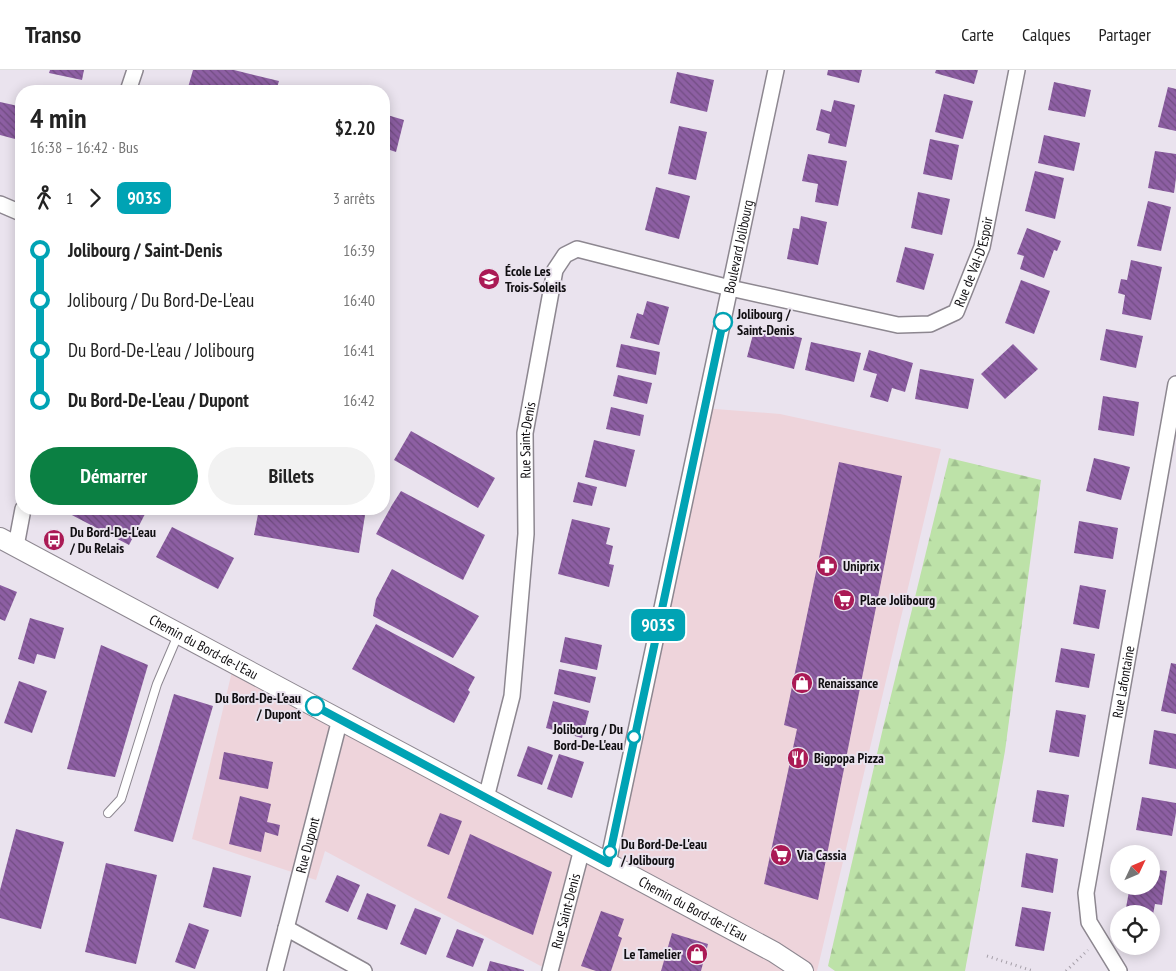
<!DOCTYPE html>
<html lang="fr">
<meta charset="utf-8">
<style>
body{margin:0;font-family:"PT Sans Narrow",sans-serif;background:#f2f2f2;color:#222;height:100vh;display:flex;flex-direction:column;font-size:19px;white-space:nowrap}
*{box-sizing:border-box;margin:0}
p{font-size:16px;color:#767676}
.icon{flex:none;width:28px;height:28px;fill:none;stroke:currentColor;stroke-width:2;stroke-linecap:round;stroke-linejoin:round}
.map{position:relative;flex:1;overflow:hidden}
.panel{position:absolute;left:15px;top:15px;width:375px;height:430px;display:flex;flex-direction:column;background:#fff;border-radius:20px;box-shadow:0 2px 12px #0003}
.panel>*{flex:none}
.badge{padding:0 10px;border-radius:8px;font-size:18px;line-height:32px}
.needle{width:32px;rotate:46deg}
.fabs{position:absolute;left:1110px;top:775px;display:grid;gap:10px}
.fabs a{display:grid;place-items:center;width:50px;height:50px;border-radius:50%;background:#fff;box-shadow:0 2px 12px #0003;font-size:25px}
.map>.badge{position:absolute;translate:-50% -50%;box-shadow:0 0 0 2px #fff}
.legs{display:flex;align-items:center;gap:8px;height:55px;padding:0 15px;font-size:16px}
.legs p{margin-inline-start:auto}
.head{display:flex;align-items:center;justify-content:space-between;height:85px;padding:0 15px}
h1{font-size:28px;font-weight:700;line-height:38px}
.cta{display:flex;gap:10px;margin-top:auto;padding:10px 15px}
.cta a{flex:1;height:58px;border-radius:30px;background:#0b8043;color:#fff;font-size:20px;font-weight:700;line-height:58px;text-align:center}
.cta a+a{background:#f2f2f2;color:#222}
ul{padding:0 15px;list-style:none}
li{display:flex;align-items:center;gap:18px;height:50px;font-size:19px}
li i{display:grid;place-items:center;width:8px;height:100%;margin:0 6px;background:currentColor}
li i::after{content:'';width:12px;height:12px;margin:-6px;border:4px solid;border-radius:50%;background:#fff}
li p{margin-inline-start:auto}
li:first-child i{background:linear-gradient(#0000 50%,currentColor 0)}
li:last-child i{background:linear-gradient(currentColor 50%,#0000 0)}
header{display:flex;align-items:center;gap:30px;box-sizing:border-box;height:70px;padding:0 25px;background:#fff;border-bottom:1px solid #e0e0e0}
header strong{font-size:24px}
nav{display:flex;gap:28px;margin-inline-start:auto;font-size:18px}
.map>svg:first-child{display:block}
</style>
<header>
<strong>Transo</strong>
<nav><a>Carte</a><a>Calques</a><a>Partager</a></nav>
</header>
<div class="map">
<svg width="1176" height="901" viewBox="0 0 1176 901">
<defs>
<pattern id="forest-firs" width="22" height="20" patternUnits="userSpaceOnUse" patternTransform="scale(1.25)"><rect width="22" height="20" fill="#bde2a8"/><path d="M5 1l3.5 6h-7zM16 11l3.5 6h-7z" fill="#a1c190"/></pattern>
<pattern id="building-back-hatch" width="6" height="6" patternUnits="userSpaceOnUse" patternTransform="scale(1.25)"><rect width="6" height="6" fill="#8d5fa3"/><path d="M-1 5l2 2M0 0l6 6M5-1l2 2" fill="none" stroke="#724d83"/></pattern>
</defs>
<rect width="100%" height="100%" fill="#eae3ee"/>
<!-- commercial -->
<path fill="#eed4db" d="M 702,338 L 780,344 L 941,379 L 817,901 L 550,901 L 325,781 L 316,810 L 192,769 L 234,593 L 608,793 Z"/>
<!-- forest -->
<path fill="url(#forest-firs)" d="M 949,388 L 1041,410 L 1005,681 L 965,901 L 835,901 L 828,896 L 883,658 Z"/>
<!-- building -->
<g fill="url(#building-back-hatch)">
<path d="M 50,0 L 84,0 L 82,10 L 49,3 Z"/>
<path d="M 193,0 L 234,0 L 279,11 L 276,21 L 187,21 Z"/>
<path d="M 828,0 L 862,0 L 859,13 L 827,5 Z"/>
<path d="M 936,0 L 978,0 L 974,14 L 935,3 Z"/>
<path d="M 677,2 L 714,10 L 707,42 L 670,33 Z"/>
<path d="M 1054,12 L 1091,20 L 1085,47 L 1048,40 Z"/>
<path d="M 295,16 L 313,21 L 294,21 Z"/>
<path d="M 1168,17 L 1176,19 L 1176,61 L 1158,57 Z"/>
<path d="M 944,24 L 973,31 L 963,69 L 935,62 Z"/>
<path d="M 20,26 L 21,58 L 18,57 L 15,69 L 0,65 L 0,32 L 18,36 Z"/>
<path d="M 834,30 L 855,35 L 846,77 L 828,73 L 830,64 L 816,60 L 821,39 L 831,42 Z"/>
<path d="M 384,44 L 404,50 L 396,82 L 384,78 Z"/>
<path d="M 679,56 L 707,62 L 696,110 L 668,104 Z"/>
<path d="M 1044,65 L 1080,73 L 1074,101 L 1038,93 Z"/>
<path d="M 930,69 L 959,75 L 952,110 L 923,104 Z"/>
<path d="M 1155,81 L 1176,84 L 1176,108 L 1174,123 L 1148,118 Z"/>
<path d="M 808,84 L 847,91 L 838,136 L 815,132 L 818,114 L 802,111 Z"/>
<path d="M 1035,101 L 1064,108 L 1055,149 L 1025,141 Z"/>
<path d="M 656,117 L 690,126 L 679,169 L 645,160 Z"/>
<path d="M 918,122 L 950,129 L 942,165 L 911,158 Z"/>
<path d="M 1148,131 L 1171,137 L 1161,181 L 1137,176 Z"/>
<path d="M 801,146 L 827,152 L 818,195 L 787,189 L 793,158 L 799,159 Z"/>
<path d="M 1027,158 L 1061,171 L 1057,181 L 1054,180 L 1044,208 L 1020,199 L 1024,186 L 1017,184 Z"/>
<path d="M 905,177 L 934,184 L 924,220 L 896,212 Z"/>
<path d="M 1131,190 L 1162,197 L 1151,250 L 1122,244 L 1125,225 L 1118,223 L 1121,209 L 1127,210 Z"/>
<path d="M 1021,210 L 1050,221 L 1034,264 L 1005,253 Z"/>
<path d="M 647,231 L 669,237 L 659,275 L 630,268 L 637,243 L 643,245 Z"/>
<path d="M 755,257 L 802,268 L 794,299 L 747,287 Z"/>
<path d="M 1106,259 L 1143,266 L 1136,298 L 1100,290 Z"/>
<path d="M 811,272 L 861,283 L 854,312 L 805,300 Z"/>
<path d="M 621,274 L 660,282 L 656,305 L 616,297 Z"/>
<path d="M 1013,274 L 1038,299 L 1005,329 L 981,304 Z"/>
<path d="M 869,280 L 913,293 L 905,322 L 892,318 L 888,332 L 870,327 L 877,304 L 863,300 Z"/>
<path d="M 920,299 L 974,309 L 968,339 L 915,329 Z"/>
<path d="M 618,305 L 652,313 L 647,334 L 613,326 Z"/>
<path d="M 1103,326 L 1139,332 L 1134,366 L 1098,360 Z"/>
<path d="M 611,337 L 644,345 L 640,366 L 606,359 Z"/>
<path d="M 411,361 L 495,408 L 478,438 L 394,390 Z"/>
<path d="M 594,370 L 635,380 L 626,417 L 585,407 Z"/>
<path d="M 1094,388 L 1130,397 L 1121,430 L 1086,421 Z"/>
<path d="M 839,392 L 902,406 L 818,830 L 764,814 L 797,659 L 784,655 Z"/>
<path d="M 578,412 L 597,417 L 592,436 L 573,432 Z"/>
<path d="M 401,421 L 485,465 L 463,510 L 376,464 L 392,435 Z"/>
<path d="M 70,439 L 135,439 L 145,444 L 129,475 L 68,443 Z"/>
<path d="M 259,439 L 366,439 L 359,483 L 254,465 Z"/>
<path d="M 572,449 L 610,458 L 606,474 L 613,476 L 609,494 L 614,495 L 609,517 L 558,504 Z"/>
<path d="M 1079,451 L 1118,458 L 1113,489 L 1074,483 Z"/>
<path d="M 172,457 L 234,488 L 218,519 L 156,487 Z"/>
<path d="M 392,499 L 479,546 L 453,588 L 373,546 L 376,529 Z"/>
<path d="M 0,515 L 17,522 L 5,551 L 0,549 Z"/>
<path d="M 1080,515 L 1106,520 L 1099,559 L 1073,554 Z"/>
<path d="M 30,548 L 64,558 L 55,589 L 37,584 L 34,594 L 18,589 Z"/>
<path d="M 376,554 L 475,607 L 468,620 L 470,622 L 454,653 L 352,599 Z"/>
<path d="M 565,567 L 602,575 L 597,600 L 560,592 Z"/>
<path d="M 101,575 L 148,595 L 115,707 L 67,699 Z"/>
<path d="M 1061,578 L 1095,584 L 1089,618 L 1055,612 Z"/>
<path d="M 1171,593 L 1176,594 L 1176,644 L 1161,641 Z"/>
<path d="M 559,599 L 596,607 L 590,633 L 554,624 Z"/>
<path d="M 19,611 L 47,621 L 32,663 L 4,653 Z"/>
<path d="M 174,624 L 213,636 L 173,772 L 134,761 Z"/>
<path d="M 553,631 L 589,641 L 582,668 L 546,658 Z"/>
<path d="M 1056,640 L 1086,645 L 1079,687 L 1049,682 Z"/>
<path d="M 1154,660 L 1176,664 L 1176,699 L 1149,694 Z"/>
<path d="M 528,676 L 553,685 L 542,715 L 517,706 Z"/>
<path d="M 224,682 L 273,692 L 268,719 L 219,709 Z"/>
<path d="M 559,684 L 584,692 L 572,728 L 547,719 Z"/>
<path d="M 1037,720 L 1069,725 L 1064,757 L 1032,752 Z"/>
<path d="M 240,726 L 271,734 L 267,752 L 280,755 L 278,766 L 265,762 L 261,782 L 229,774 Z"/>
<path d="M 1142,727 L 1176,733 L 1176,743 L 1172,766 L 1136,760 Z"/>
<path d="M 440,743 L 462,751 L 449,785 L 427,776 Z"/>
<path d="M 16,759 L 64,772 L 41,859 L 0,848 L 0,820 Z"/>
<path d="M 470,764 L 552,802 L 533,865 L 447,828 Z"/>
<path d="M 1026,783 L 1058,789 L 1053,823 L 1021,817 Z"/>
<path d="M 106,793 L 157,805 L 136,894 L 85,882 Z"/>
<path d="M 213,797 L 251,806 L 241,847 L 203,837 Z"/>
<path d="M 1151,799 L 1167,801 L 1162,835 L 1155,834 L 1152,850 L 1151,850 L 1151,844 L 1125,843 L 1130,816 L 1151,816 Z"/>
<path d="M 337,805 L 360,815 L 348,842 L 325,832 Z"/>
<path d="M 367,823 L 396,835 L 387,860 L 357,849 Z"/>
<path d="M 1022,837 L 1051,842 L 1044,881 L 1015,876 Z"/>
<path d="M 415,838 L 441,848 L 426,885 L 400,874 Z"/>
<path d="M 601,841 L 624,849 L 618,866 L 622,868 L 611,901 L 596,901 L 581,896 Z"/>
<path d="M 189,853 L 209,860 L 195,899 L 175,892 Z"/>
<path d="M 457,859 L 484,869 L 473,897 L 446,887 Z"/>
<path d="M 672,863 L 708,874 L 701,901 L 661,901 Z"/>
<path d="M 490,891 L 524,900 L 524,901 L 487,901 Z"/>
</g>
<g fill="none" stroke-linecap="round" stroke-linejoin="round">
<!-- service casing -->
<g stroke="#8d8790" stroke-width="10">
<path id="service" d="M 108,743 L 121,729 L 157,614 L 178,565"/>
</g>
<!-- minor casing -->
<g stroke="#8d8790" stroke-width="18">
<g id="minor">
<path d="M 128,21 L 135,0"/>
<path d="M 0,134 L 21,143"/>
<path d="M 16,476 L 23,439"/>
<path id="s1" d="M 486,728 L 512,626 L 526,464 L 525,363 L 555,200 L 565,185 L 577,179 L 730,218 L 898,255 L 930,254 L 956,242 L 982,177 L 1017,0"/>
<path id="s2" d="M 608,793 L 776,0"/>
<path d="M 286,858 L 364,901"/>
<path id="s3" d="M 275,901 L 340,649"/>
<path id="s4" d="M 550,901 L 582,779"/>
<path id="s5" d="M 1119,901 L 1089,852 L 1086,823 L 1176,314"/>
</g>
</g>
<!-- tertiary casing -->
<g stroke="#8d8790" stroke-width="22">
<g id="tertiary">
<path id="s6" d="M 0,468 L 774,882 L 803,901"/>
</g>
</g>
<!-- path -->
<g stroke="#a59fa8" stroke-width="3" stroke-dasharray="1 4" stroke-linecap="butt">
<path d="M 987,886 L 1033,901"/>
<path d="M 1066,901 L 1088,880"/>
</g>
<!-- service -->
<use href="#service" stroke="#fff" stroke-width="8"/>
<!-- minor -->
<use href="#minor" stroke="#fff" stroke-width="15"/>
<!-- tertiary -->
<use href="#tertiary" stroke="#fff" stroke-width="20"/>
</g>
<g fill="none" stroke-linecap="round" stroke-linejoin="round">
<!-- line-1 casing -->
<g stroke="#fff" stroke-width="11">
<path id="line-1" d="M 315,636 L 608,793 L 723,252"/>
</g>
<!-- line-1 -->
<use href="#line-1" stroke="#00a3b4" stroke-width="8"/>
</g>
<!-- icons -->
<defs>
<g id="school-disc" transform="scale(1.125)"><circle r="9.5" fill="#aa1a55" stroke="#eae3ee"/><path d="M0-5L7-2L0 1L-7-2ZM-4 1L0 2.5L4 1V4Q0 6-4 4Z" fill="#fff"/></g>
<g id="bus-disc" transform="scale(1.125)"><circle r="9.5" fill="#aa1a55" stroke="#eae3ee"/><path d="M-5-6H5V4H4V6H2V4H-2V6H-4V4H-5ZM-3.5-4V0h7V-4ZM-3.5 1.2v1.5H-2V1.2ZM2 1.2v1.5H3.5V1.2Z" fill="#fff"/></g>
<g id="pharmacy-disc" transform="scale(1.125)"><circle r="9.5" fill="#aa1a55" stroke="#eae3ee"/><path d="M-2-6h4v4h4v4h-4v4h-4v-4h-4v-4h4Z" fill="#fff"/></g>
<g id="supermarket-disc" transform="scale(1.125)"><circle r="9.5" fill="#aa1a55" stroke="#eae3ee"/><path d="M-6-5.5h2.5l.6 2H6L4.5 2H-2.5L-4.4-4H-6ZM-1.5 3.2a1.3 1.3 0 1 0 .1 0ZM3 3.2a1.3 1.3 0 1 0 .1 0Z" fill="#fff"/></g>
<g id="shop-disc" transform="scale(1.125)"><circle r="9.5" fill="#aa1a55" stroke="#eae3ee"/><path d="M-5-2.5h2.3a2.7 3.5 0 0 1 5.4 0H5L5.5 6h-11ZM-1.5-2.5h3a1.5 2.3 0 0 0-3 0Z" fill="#fff"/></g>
<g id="restaurant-disc" transform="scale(1.125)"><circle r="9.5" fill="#aa1a55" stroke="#eae3ee"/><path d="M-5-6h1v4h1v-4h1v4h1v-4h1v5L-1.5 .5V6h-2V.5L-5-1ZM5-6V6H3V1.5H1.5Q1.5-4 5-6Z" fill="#fff"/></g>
</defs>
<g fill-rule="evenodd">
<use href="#school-disc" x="489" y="209"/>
<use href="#bus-disc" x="54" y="470"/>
<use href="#pharmacy-disc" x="827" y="496"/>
<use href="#supermarket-disc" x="844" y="530"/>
<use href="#shop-disc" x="802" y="613"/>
<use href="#restaurant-disc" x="798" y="688"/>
<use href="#supermarket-disc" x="781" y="785"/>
<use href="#shop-disc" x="697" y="884"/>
</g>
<!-- markers -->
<g fill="#fff" stroke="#00a3b4" stroke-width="2.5">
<circle cx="723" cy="252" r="9"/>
<circle cx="315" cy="636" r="9"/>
<circle cx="634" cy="667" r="6"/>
<circle cx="610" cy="782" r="6"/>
</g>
<g text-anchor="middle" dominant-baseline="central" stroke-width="4" stroke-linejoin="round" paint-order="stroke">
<!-- street labels -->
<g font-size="14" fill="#100e11" stroke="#eae3ee">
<text stroke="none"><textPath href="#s2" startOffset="630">Boulevard Jolibourg</textPath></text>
<text stroke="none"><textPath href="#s1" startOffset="1010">Rue de Val-D'Espoir</textPath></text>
<text stroke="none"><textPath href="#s1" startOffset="362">Rue Saint-Denis</textPath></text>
<text stroke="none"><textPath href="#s6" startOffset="231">Chemin du Bord-de-l'Eau</textPath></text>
<text stroke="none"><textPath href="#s5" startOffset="301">Rue Lafontaine</textPath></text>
<text stroke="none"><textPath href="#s3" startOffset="130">Rue Dupont</textPath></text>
<text stroke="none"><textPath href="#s6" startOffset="786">Chemin du Bord-de-l'Eau</textPath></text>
<text stroke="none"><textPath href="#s4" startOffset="62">Rue Saint-Denis</textPath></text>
</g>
<!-- poi labels -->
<g font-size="14" font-weight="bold" fill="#100e11" stroke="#eae3ee" text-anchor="start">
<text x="505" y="201">École Les<tspan x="505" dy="16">Trois-Soleils</tspan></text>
<text x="70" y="462">Du Bord-De-L'eau<tspan x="70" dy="16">/ Du Relais</tspan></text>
<text x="843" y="496">Uniprix</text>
<text x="860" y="530">Place Jolibourg</text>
<text x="818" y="613">Renaissance</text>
<text x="814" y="688">Bigpopa Pizza</text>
<text x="797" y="785">Via Cassia</text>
<text x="681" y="884" text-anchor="end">Le Tamelier</text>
</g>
<!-- stop labels -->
<g font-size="14" font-weight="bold" fill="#100e11" stroke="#eae3ee" text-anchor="start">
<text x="737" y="244">Jolibourg /<tspan x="737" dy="16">Saint-Denis</tspan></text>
<text x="301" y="628" text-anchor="end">Du Bord-De-L'eau<tspan x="301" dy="16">/ Dupont</tspan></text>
<text x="623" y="659" text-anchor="end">Jolibourg / Du<tspan x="623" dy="16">Bord-De-L'eau</tspan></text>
<text x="621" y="774">Du Bord-De-L'eau<tspan x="621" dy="16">/ Jolibourg</tspan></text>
</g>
</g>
</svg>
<div class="fabs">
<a><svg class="needle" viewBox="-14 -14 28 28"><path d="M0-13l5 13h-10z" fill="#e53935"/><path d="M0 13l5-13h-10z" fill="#767676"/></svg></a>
<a><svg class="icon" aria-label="locate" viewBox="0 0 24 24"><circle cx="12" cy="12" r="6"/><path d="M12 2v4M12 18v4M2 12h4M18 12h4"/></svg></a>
</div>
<b class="badge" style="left:658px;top:555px;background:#00a3b4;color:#fff">903S</b>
<section class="panel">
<div class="head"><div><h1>4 min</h1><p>16:38 – 16:42 · Bus</p></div><b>$2.20</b></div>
<div class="legs"><svg class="icon" aria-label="walk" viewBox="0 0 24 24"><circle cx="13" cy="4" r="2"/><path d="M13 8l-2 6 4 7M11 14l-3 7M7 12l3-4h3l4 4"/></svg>1<svg class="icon" aria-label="forward" viewBox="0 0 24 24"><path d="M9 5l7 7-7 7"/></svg><b class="badge" style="background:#00a3b4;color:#fff">903S</b><p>3 arrêts</p></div>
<ul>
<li><i style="color:#00a3b4"></i><b>Jolibourg / Saint-Denis</b><p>16:39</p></li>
<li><i style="color:#00a3b4"></i><span>Jolibourg / Du Bord-De-L'eau</span><p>16:40</p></li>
<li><i style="color:#00a3b4"></i><span>Du Bord-De-L'eau / Jolibourg</span><p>16:41</p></li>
<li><i style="color:#00a3b4"></i><b>Du Bord-De-L'eau / Dupont</b><p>16:42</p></li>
</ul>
<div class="cta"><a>Démarrer</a><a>Billets</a></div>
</section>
</div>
